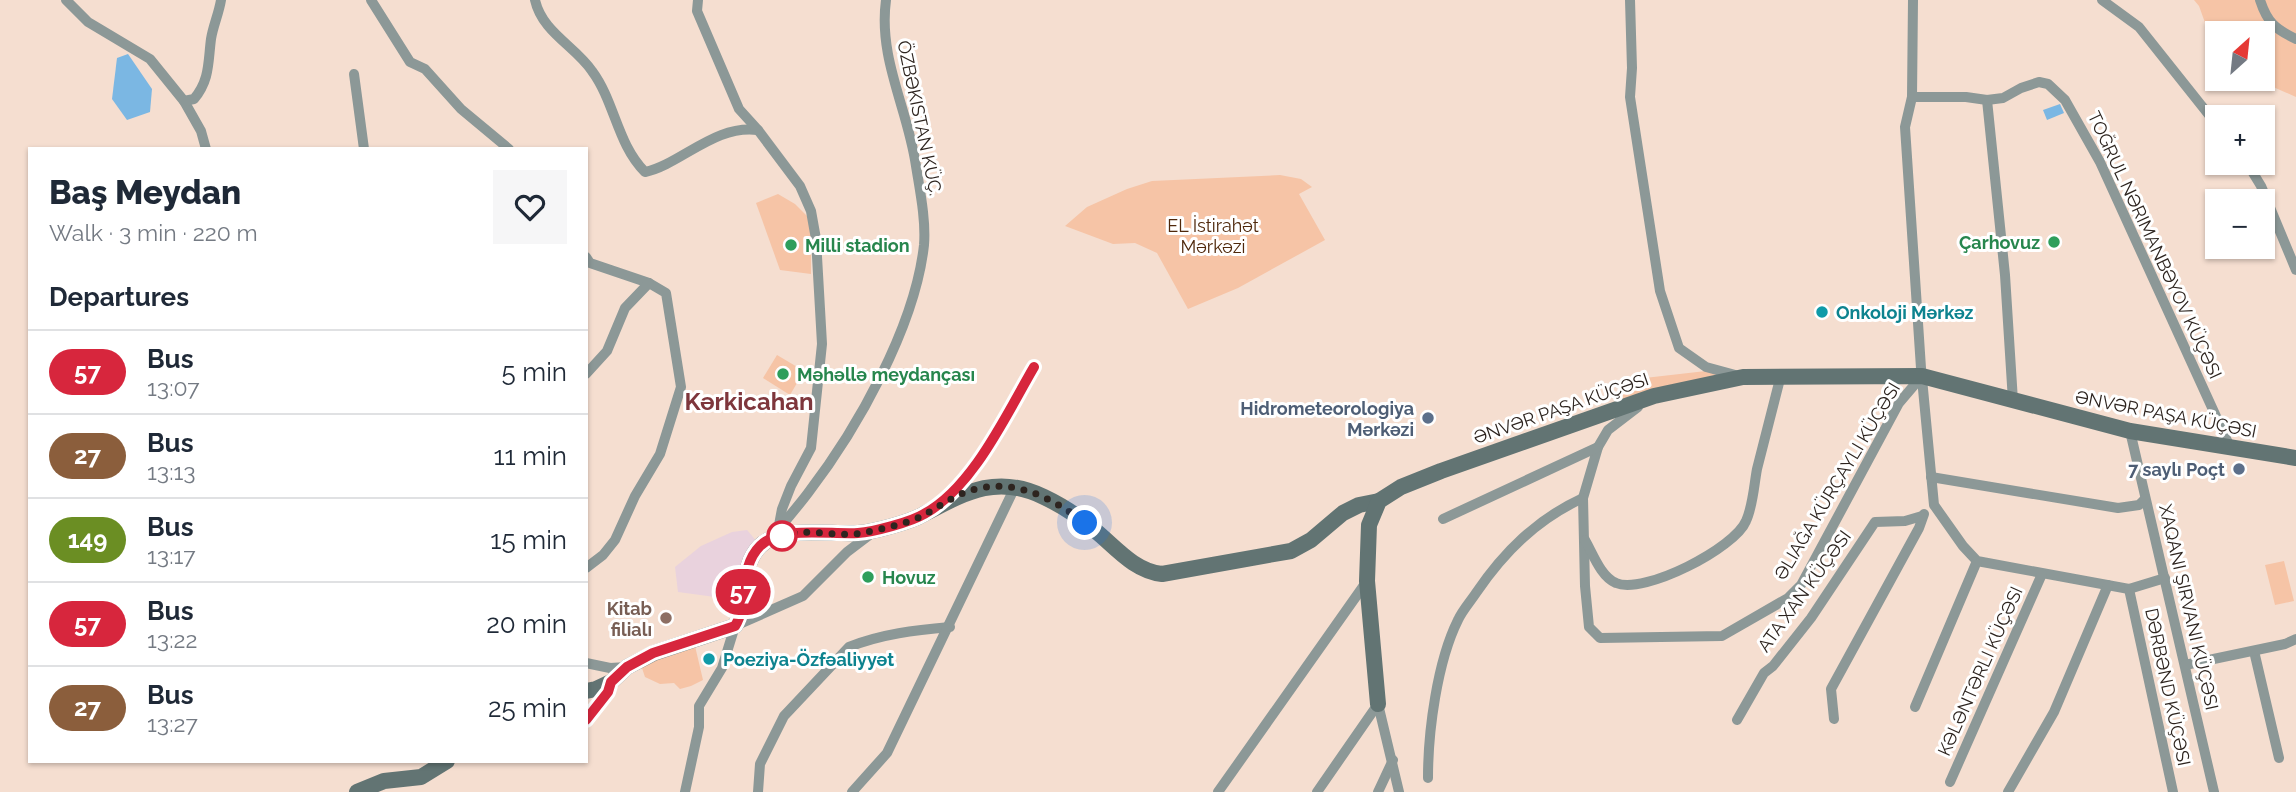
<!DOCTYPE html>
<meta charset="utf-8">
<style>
body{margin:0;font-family:Raleway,sans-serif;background:#f6f6f7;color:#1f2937;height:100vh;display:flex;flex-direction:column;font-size:26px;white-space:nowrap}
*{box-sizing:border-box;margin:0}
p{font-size:23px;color:#747a83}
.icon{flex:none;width:38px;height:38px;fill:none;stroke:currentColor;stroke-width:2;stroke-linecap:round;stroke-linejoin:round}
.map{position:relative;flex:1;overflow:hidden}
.drawer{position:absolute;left:28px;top:147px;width:560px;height:616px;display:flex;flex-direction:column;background:#fff;border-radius:0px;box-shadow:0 2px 5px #0004}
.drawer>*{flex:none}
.badge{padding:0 14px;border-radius:23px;font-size:24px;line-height:46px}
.needle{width:46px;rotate:27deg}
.buttons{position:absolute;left:2205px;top:21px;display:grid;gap:14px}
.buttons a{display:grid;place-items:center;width:70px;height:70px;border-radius:0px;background:#fff;box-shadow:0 2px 5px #0004;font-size:35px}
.you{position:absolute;width:35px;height:35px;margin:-18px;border:5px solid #fff;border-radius:50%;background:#1a73e8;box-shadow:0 0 0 10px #1a73e833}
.map>.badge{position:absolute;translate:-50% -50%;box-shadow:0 0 0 4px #fff}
h2{padding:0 21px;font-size:26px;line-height:63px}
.round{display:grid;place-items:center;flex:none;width:74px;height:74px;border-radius:0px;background:#f6f6f7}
.overview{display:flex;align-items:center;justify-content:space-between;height:119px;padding:0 21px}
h1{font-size:33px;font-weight:800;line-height:52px}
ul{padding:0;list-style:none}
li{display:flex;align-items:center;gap:21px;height:84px;padding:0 21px;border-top:2px solid #e0e1e3}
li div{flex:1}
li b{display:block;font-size:26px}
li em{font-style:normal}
li .badge{min-width:77px;font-weight:700;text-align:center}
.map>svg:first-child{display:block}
</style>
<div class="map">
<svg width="2296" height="792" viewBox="0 0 2296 792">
<rect width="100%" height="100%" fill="#f5ded0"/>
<!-- education -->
<path fill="#e9d2dd" d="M 747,530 L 758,543 L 737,600 L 678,592 L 675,567 L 701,546 L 732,532 Z"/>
<!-- green -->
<g fill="#f6c4a6">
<path d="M 2194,0 L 2296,0 L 2296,97 L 2255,79 L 2263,79 L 2263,33 L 2217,33 L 2217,56 L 2199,6 Z"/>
<path d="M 1280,175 L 1301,179 L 1312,187 L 1299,194 L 1325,240 L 1238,288 L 1188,309 L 1157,253 L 1135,243 L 1113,244 L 1065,226 L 1087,207 L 1127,189 L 1152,181 Z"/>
<path d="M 778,194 L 795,204 L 811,220 L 811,274 L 780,270 L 756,203 Z"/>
<path d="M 777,355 L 804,371 L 790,395 L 763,378 Z"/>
<path d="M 1706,371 L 1727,377 L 1619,403 L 1617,400 L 1619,387 L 1627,380 Z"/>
<path d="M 2284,561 L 2294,601 L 2275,605 L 2265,565 Z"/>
<path d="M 695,646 L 703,680 L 691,686 L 680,689 L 674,683 L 660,684 L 645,677 L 641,665 Z"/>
</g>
<!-- water -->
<g fill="#7bb7e3">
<path d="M 128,54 L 152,89 L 150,112 L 127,120 L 112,99 L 117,58 Z"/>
<path d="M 2060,104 L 2064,113 L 2047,120 L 2043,110 Z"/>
</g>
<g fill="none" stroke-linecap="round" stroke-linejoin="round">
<!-- street -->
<g stroke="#8c9897" stroke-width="10">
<path d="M 66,0 L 88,22 L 150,59 L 184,101 L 201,131 L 206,149"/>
<path d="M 371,0 L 410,62 L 425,69 L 461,109 L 509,149"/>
<path d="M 535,0 C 542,32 575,46 592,71 C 615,102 617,144 645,172 C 681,164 715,124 758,130"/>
<path d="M 698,0 L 697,11 L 739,109 L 758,130 L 800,186 L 811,211 L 816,239 L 822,344 L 811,448 L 791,486 L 782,509 L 779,525"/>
<path d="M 1630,0 L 1632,68 L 1630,97 L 1660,291 L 1679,348 L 1706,367 L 1739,376"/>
<path d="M 1913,0 L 1912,97 L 1905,127 L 1921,368 L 1934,505 L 1963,546 L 1977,561 L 2129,589 L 2165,578"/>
<path d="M 2102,0 L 2139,27 L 2217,125"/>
<path d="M 2260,0 C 2267,22 2275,29 2296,39"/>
<path d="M 354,74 L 364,149"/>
<path d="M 1912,97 L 1966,97 L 1987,100 L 2005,275 L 2013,401"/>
<path d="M 1987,100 L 2003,98 L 2021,88 L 2039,82 L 2048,84 L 2065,100 L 2100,162 L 2230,447"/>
<path d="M 184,101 L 194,99 C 210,80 208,62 211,39 C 213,26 219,13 221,0"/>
<path d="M 2247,163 L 2261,186 L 2296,270"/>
<path d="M 586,257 L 590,263 L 649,283 L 666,293 L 681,387 L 660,454 L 635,496 L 615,540 L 603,555 L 586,568"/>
<path d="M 586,374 L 607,351 L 625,308 L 649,283"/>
<path d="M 1638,407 L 1608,430 L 1598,447 L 1583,498 L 1585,586 L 1589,627 L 1600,638 L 1722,636 L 1788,598 L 1801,585 L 1899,403 L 1922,376"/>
<path d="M 2130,431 L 2214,792"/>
<path d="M 1931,477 L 2118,508 L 2139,505 L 2145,499"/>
<path d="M 944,499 L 973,470 L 1034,367"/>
<path d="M 1443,519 L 1598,447"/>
<path d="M 771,539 C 783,523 796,509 808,493 C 857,429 915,327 924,245 C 926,220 920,191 916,166 C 908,109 878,59 886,0"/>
<path d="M 1585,540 C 1593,554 1601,577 1616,583 C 1644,595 1735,548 1746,521 C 1753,506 1754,485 1757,469 C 1765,437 1773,406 1781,375"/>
<path d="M 2129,589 L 2173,792"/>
<path d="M 2254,651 L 2279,758"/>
<path d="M 586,663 L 610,668 L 627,667"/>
<path d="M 2185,665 L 2285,644 L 2296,639"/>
<path d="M 1378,704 L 1399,792"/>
<path d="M 1915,707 L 1977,561"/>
<path d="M 1834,719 L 1831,689 L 1919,528 L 1924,514"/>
<path d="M 586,720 L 608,692 L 611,682"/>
<path d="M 1737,720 L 1764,673 L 1773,666 L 1811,618 L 1875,522 L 1905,521 L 1922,516"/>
<path d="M 1428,778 C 1428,732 1437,662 1458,620 C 1462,611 1470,602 1476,593 C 1504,552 1537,519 1583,498"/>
<path d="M 1950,782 L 2042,574"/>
<path d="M 685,792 L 699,727 L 699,706 L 722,668 L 735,626 L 803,596 L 847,552 L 872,533"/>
<path d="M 758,792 L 760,764 L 784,716 L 849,647 C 881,634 916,630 950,627"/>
<path d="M 852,792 L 887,753 L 1015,487"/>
<path d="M 1218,792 L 1367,581"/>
<path d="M 1317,792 L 1378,704"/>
<path d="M 1378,792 L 1393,760"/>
<path d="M 2008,792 L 2054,712 L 2108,585"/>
</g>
<!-- secondary -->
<g stroke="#627473" stroke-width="16">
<path d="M 586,691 L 596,689 L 611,682 L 627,667 L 654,653 L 735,626 C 750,602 738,568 760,546 C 781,525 831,535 858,533 C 873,532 911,522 924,514 C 966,492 997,474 1044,497 C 1063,506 1081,518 1097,532 C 1117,549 1135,571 1162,574 L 1291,551 L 1311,540 L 1343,513 L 1359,505 L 1379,501"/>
<path d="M 1378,704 L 1367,581 L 1369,525 L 1379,501 L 1401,487 L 1441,471 L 1654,396 L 1743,377 L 1922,376 L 2130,431 L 2296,458"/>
<path d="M 357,792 L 384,781 L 421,777 L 447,761"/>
</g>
</g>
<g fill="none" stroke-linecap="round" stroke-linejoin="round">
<!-- line casing -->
<g stroke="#fff" stroke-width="16">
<path id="line" d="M 586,720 L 608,692 L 611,682 L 627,667 L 653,653 L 735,626 C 750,602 738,568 760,546 C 780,525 831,535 858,533 C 873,532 911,522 924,514 C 973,488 1007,413 1034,367"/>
</g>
<!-- line -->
<use href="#line" stroke="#d7263d" stroke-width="10"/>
<!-- walk -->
<path stroke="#2d241f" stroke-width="7" stroke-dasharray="0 12.6" d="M 782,536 C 807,527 836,538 862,533 C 882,529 906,524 924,515 C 938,507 951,498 966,492 C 1010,476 1050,496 1085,523"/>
</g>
<!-- markers -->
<g fill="#2e9e5b" stroke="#fff" stroke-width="2.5">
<circle cx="2054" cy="242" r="7"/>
<circle cx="791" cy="245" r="7"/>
<circle cx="783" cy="374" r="7"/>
<circle cx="868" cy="577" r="7"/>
</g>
<g fill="#0f9aa8" stroke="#fff" stroke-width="2.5">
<circle cx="1822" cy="312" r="7"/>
<circle cx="709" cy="659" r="7"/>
</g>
<g fill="#5c6f8a" stroke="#fff" stroke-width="2.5">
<circle cx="1428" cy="418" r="7"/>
<circle cx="2239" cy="469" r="7"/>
</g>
<circle fill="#fff" stroke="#d7263d" stroke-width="3.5" cx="782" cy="536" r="14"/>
<circle fill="#8d6e63" stroke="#fff" stroke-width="2.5" cx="666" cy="618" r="7"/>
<g text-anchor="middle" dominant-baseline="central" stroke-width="6" stroke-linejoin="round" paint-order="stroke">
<!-- street labels -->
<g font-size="18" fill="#2d241f" stroke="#fff">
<text transform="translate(920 118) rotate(78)">ÖZBƏKISTAN KÜÇ.</text>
<text transform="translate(2155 245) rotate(65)">TOĞRUL NƏRIMANBƏYOV KÜÇƏSI</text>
<text transform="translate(1561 408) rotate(-19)">ƏNVƏR PAŞA KÜÇƏSI</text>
<text transform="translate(2166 414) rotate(11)">ƏNVƏR PAŞA KÜÇƏSI</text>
<text transform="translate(1837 481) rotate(-59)">ƏLIAĞA KÜRÇAYLI KÜÇƏSI</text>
<text transform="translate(1804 591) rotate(-54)">ATA XAN KÜÇƏSI</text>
<text transform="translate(2189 607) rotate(77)">XAQANI ŞIRVANI KÜÇƏSI</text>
<text transform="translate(1980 671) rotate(-66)">KƏLƏNTƏRLI KÜÇƏSI</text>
<text transform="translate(2168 687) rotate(78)">DƏRBƏND KÜÇƏSI</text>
</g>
<!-- park labels -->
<g font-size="18" fill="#4f280b" stroke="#fff">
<text x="1213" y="225">EL İstirahət<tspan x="1213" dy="21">Mərkəzi</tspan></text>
</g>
<!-- leisure labels -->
<g font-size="18" font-weight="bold" fill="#27864d" stroke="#fff" text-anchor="start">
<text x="2040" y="242" text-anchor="end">Çarhovuz</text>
<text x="805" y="245">Milli stadion</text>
<text x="797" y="374">Məhəllə meydançası</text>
<text x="882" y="577">Hovuz</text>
</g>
<!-- culture labels -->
<g font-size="18" font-weight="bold" fill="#0d838f" stroke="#fff" text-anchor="start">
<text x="1836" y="312">Onkoloji Mərkəz</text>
<text x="723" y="659">Poeziya-Özfəaliyyət</text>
</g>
<!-- service labels -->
<g font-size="18" font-weight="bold" fill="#4e5e75" stroke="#fff" text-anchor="end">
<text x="1414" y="408">Hidrometeorologiya<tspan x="1414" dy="21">Mərkəzi</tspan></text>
<text x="2225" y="469">7 saylı Poçt</text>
</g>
<!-- education labels -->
<g font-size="18" font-weight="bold" fill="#785e54" stroke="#fff" text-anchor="end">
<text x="652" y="608">Kitab<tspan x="652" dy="21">filialı</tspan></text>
</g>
<!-- district labels -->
<g font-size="24" font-weight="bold" fill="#7e363c" stroke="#fff">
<text x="749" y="401">Kərkicahan</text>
</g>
</g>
</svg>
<div class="buttons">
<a><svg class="needle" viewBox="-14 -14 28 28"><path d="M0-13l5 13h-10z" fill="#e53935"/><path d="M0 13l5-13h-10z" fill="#747a83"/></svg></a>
<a>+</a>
<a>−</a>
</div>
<div class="you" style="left:1085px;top:523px"></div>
<b class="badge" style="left:743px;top:592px;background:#d7263d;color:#fff">57</b>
<section class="drawer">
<div class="overview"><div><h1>Baş Meydan</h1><p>Walk · 3 min · 220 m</p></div><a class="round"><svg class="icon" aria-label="heart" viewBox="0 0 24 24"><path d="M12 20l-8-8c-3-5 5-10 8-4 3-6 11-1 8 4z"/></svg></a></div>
<h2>Departures</h2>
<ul>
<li><span class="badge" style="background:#d7263d;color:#fff">57</span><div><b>Bus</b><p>13:07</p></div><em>5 min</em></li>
<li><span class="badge" style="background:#8b5e3c;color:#fff">27</span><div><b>Bus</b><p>13:13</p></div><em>11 min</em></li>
<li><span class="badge" style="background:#6b8e23;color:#fff">149</span><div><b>Bus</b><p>13:17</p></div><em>15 min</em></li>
<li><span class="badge" style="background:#d7263d;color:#fff">57</span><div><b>Bus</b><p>13:22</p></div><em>20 min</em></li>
<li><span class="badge" style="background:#8b5e3c;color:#fff">27</span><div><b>Bus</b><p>13:27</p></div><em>25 min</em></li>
</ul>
</section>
</div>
